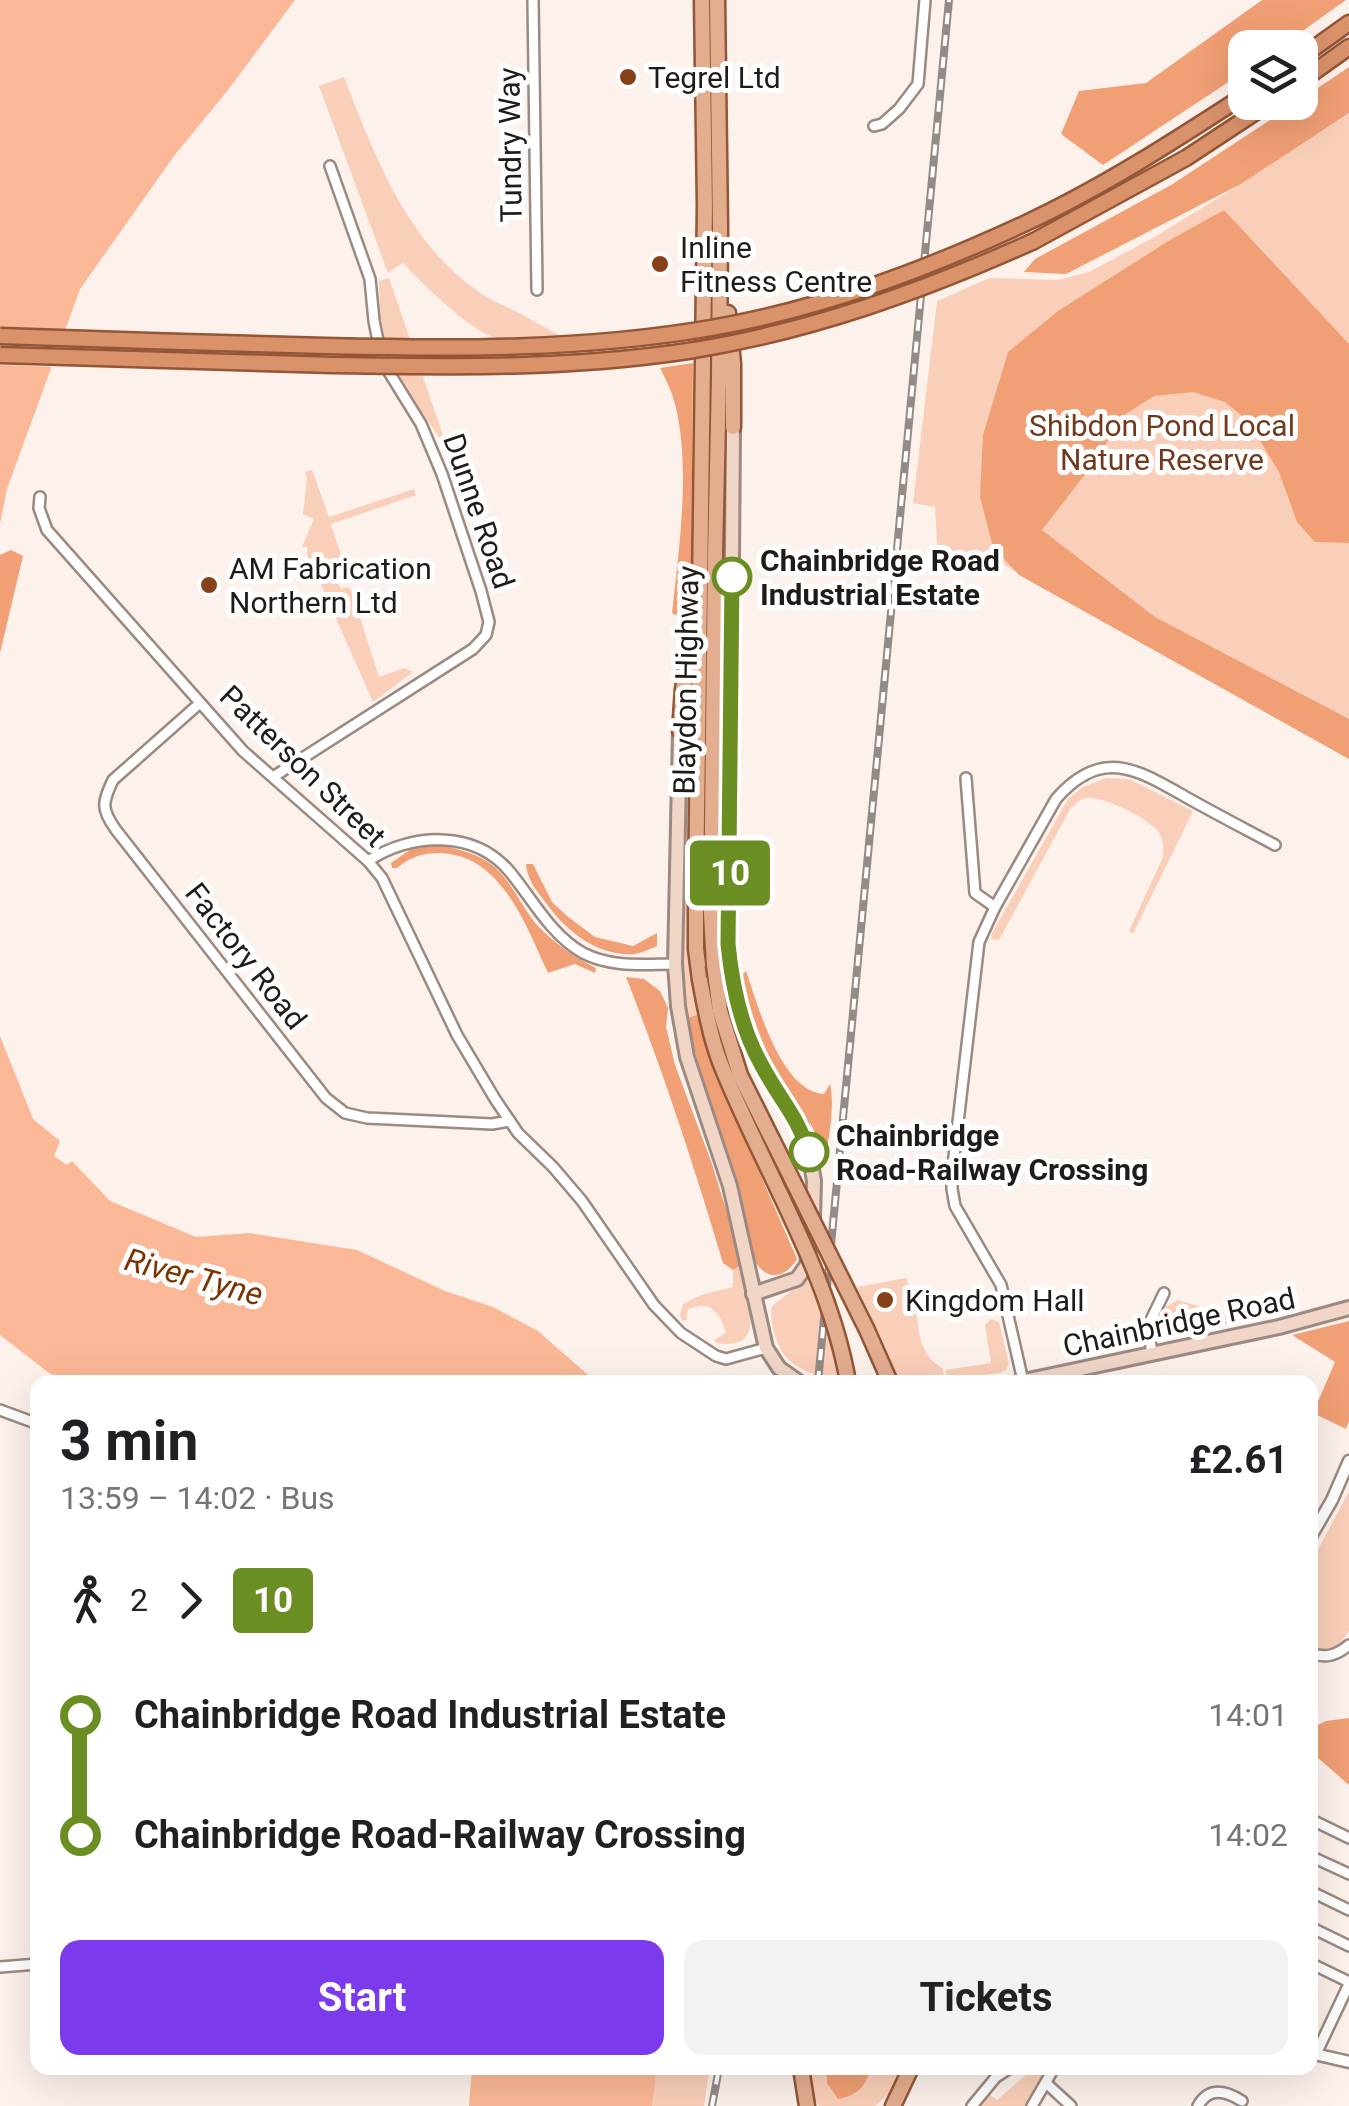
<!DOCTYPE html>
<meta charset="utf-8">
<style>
body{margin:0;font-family:Roboto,sans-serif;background:#f2f2f2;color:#202124;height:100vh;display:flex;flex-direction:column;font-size:38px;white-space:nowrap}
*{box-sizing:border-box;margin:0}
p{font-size:32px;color:#757577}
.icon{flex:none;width:55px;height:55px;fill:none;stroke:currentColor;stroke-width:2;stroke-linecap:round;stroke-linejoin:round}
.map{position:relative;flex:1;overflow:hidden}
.sheet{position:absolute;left:30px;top:1375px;width:1288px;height:700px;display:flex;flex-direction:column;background:#fff;border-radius:20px;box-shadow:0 10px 40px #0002}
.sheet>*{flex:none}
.badge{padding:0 20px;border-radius:8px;font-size:35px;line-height:65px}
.buttons{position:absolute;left:1228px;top:30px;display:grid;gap:20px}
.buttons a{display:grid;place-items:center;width:90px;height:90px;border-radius:20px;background:#fff;box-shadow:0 10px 40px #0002;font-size:50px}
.map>.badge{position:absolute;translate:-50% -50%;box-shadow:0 0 0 5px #fff}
.legs{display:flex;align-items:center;gap:15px;height:110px;padding:0 30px;font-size:32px}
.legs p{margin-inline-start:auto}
.head{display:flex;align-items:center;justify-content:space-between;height:170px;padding:0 30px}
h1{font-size:55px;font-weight:700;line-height:75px}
.primary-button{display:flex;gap:20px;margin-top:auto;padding:20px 30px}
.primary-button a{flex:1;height:115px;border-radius:20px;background:#7c3aed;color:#fff;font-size:40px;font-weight:700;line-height:115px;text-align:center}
.primary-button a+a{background:#f2f2f2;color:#202124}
ul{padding:0 30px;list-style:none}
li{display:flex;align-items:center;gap:35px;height:120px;font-size:38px}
li i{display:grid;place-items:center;width:15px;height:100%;margin:0 12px;background:currentColor}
li i::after{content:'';width:25px;height:25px;margin:-12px;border:8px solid;border-radius:50%;background:#fff}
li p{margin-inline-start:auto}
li:first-child i{background:linear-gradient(#0000 50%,currentColor 0)}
li:last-child i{background:linear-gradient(currentColor 50%,#0000 0)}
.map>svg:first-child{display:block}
</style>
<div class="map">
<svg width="1349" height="2106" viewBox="0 0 1349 2106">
<rect width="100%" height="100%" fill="#fcf1eb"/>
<!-- green -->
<g fill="#facfb9">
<path d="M 344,77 C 375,157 408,245 482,294 C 490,300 500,303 509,308 C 528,317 545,328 563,337 C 543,338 521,341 501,339 C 474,336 422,283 403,263 L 388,273 L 319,86 Z"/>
<path d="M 1349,113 L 1349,759 L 1001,563 L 938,559 L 935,507 L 913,503 L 937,301 L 989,278 L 1058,280 L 1089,272 L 1151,239 L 1241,184 Z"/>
<path d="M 389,278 L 448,450 L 400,381 L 381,334 L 379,281 Z"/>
<path d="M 728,358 L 723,955 L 719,955 L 720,632 Z"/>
<path d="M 312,470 L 329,517 L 414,489 L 416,495 L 331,524 L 344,564 L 345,576 L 337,580 L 341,589 L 349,587 L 354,599 L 379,677 L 404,668 L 413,672 L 373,702 L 311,562 L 308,562 L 307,547 L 302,547 L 314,519 L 303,514 L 307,479 L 305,472 Z"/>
<path d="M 693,658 L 690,956 L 697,1015 L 687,1018 L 683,992 L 682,914 L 689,672 Z"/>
<path d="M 1106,778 L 1129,779 L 1193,811 L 1133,934 L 1129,931 L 1163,857 C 1164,846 1163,835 1155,828 C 1142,816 1099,793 1082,799 C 1079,800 1073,807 1070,809 L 999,940 L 991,939 L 992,933 L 1068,799 L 1083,787 Z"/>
<path d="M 740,1266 C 746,1296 770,1352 717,1343 L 714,1340 L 726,1333 C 720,1312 710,1299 687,1310 L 687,1320 L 682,1321 L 680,1315 L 683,1304 L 701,1295 L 733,1287 L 733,1270 Z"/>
<path d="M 906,1278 C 909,1286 912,1294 914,1302 C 921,1330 915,1351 943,1369 L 944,1378 L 899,1382 L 881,1337 L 857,1287 Z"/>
<path d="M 807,1279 L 831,1338 L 840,1382 C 827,1381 798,1369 788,1359 C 776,1347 769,1321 772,1306 Z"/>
<path d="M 1178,1300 L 1242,1320 L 1177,1336 L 1166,1330 L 1162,1317 L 1166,1307 Z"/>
<path d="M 991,1319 L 999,1322 L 1009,1363 L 1006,1370 L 1000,1373 L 946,1380 L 946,1370 L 991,1363 L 985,1325 Z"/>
<path d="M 1349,1491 L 1349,1631 L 1335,1651 L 1323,1654 L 1310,1642 L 1310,1565 Z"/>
<path d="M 657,2068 L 710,2068 L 704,2106 L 652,2106 Z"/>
<path d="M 808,2068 L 903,2068 L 892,2091 L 875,2106 L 819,2106 L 809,2091 Z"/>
<path d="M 1027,2068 L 1054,2068 L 1032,2106 L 972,2106 L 985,2091 L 997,2100 L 1029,2072 Z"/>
</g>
<!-- forest -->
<g fill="#f19f74">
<path d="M 1262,0 L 1346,0 L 1280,47 L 1245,48 L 1245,71 L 1103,165 L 1061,134 L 1079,91 L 1146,83 Z"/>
<path d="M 1349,67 L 1349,113 L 1241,184 L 1066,274 L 1024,272 L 1035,259 L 1171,185 L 1296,103 L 1300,102 L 1300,100 Z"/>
<path d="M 1224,210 L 1349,344 L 1349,543 L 1315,542 L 1297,522 L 1279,472 L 1248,421 L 1225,402 L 1193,392 L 1154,396 L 1121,417 L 1100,455 L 1042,530 L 1155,617 L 1349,719 L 1349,759 L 1019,575 L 993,547 L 980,497 L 983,435 L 1008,352 L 1058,311 L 1170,240 Z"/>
<path d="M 693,363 L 691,589 L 679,617 L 672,613 C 679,550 691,465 675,404 C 672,392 666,380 660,368 Z"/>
<path d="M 11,550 L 23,556 L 0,653 L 0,555 Z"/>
<path d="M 435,844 C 453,848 473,852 488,862 C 510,876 520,906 537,925 C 554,943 574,957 596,968 L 595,973 L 575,964 L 548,973 C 526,926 502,855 440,853 C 422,853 410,857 397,868 L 392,868 L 391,863 L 411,849 Z"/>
<path d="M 526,864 L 533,864 L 552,902 L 567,916 L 595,937 L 633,946 L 657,933 L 657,946 C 650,949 642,953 635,954 C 596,957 564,929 543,899 C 535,889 527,878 526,864 Z"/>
<path d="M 746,971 C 758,1005 781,1092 824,1094 L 830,1084 C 835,1105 829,1143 823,1164 L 813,1128 L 767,1055 L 744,992 L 741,976 Z"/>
<path d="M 626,977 L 644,979 L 660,991 L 668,1008 L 666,1027 L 675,1065 L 712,1164 L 732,1229 L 740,1266 L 733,1270 L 723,1263 C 694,1166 663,1071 626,977 Z"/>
<path d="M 697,1015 L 717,1075 L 797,1259 C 789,1273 773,1282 760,1268 C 747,1254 746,1227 742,1209 C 728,1144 700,1083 687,1018 Z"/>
<path d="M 1349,1321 L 1349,1421 L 1346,1429 L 1313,1413 L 1335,1362 L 1292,1335 Z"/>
<path d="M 1349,1718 L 1349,1785 L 1310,1751 L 1310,1729 L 1326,1721 Z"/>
<path d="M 826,2068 L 871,2068 C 866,2086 857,2096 838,2099 L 827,2083 Z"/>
</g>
<!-- water -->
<g fill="#fbb896">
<path d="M 0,0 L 295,0 L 228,90 L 174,156 L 80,289 L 7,489 L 0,524 Z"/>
<path d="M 0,1036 L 33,1119 L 60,1141 L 54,1156 L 67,1165 L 72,1161 L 110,1201 L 196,1237 L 250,1233 L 357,1250 L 445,1291 L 493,1307 L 538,1331 L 596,1382 L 68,1382 L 49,1373 L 0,1335 Z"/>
<path d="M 472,2068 L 657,2068 L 652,2106 L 469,2106 Z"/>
</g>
<!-- pier -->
<path fill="#fcf1eb" d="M 0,328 L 70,330 L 57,367 L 0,365 Z"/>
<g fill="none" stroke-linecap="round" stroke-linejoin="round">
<!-- minor casing -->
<g stroke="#9b8a81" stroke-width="14">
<g id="minor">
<path d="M 533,0 L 537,290"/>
<path d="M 874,126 L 882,124 L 899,109 L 918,84 L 925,0"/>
<path d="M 40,497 L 39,508 L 47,530 L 243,751 L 368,861 L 382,878 L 457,1035 L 495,1099 L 518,1133 L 553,1167 L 582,1201 L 654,1305 L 681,1333 L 716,1356 L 726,1359 L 766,1348"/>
<path d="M 200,703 L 113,780 C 102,803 101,809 116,830 L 326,1098 L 345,1113 L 367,1118 L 492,1124 L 510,1121"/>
<path d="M 273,777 L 473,649 L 486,635 L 489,622 L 481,591 L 442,474 L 421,424 L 382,361 L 374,321 L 370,279 L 330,166"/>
<path d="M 966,778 L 975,893 L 995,907"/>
<path d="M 368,861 C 411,833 474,829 510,872 C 533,900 551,935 583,953 C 612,968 644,964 675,964"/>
<path d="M 1152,1354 L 1148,1326 L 1164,1293"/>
<path d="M 1023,1381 L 1001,1285 L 955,1206 L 952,1189 L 952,1174 L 979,942 L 995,907 L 1056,799 C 1104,744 1141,772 1193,801 C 1220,816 1247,830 1275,845"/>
<path d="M 0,1410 L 38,1424"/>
<path d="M 1310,1653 C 1326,1659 1337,1655 1349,1645"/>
<path d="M 1310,1819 L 1349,1838"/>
<path d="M 1310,1856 L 1349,1874"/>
<path d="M 1310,1891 L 1349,1910"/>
<path d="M 1310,1927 L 1349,1946"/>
<path d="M 1310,1963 L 1349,1982"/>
<path d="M 0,1967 L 38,1964"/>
<path d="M 1316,2054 L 1349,1984"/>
<path d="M 1046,2083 L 1071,2106"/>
<path d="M 972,2106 L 996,2077 L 1010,2068"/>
<path d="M 1032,2106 L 1054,2068"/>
<path d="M 1198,2106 C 1209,2086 1226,2091 1242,2101"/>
</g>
</g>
<!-- tertiary casing -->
<g stroke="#9b8a81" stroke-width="15">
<g id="tertiary">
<path d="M 1310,1538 L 1332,1500 L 1349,1461"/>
<path d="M 1310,2053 L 1349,2062"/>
</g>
</g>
<!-- secondary casing -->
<g stroke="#9b8a81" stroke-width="18">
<g id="secondary">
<path d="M 733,427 L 729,945 L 733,986 L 743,1018 L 759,1062 L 801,1126 L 809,1152 L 814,1181 L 813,1218 L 807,1265 L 797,1279 L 753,1294"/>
<path d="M 680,731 L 675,964 L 678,1006 L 687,1057 L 730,1186 L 766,1348 L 779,1368 L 799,1382"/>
<path d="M 1019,1382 L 1279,1327 L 1349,1308"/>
</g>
</g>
<!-- primary casing -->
<g stroke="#935636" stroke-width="19">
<g id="primary">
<path d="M 728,313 L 733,364 L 733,427"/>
<path d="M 680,731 L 683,689 L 691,636"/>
<path d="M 714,965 L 711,914 L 715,555 L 719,379 L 720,227 L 717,0"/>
<path d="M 700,980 L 696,949 L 696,892 L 705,206 L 702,0"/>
<path d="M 801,2068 L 807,2106"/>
<path d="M 893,2106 L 911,2068"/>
</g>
</g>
<!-- trunk casing -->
<g stroke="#935636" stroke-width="19">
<g id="trunk">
<path d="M 1300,58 L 1349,23"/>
<path d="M 1300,82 L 1349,47"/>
<path d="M 1026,223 C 1103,187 1174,141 1245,95"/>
<path d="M 1034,241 L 1186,158 L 1271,102"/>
</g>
</g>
<!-- minor -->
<use href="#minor" stroke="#fff" stroke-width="9"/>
<!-- tertiary -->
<use href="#tertiary" stroke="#fff" stroke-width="10"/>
<!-- secondary -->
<use href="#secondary" stroke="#f1d6c8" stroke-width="12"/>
<!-- primary -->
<use href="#primary" stroke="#e3ad90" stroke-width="14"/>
<!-- trunk -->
<use href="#trunk" stroke="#da926b" stroke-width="14"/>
<!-- rail casing -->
<g stroke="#948b87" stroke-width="8">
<g id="rail">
<path d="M 818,1382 L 949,0"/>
<path d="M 712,2106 L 719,2068"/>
</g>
</g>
<!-- rail -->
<use href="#rail" stroke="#fff" stroke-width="4" stroke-dasharray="11" stroke-linecap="butt"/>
<!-- primary-bridge casing -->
<g stroke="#935636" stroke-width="19" stroke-linecap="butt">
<g id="primary-bridge">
<path d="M 714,965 L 720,1011 L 740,1075 L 867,1330 L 890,1382"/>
<path d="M 700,980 C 705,1007 710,1035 720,1062 C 761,1166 829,1271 848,1382"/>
</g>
</g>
<!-- trunk-bridge casing -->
<g stroke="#935636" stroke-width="19" stroke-linecap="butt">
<g id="trunk-bridge">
<path d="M 0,336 C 109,340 217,343 326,346 C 455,349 583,350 711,328 C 821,309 925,270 1026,223"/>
<path d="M 0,355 C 111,359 222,362 333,365 C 455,367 568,369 688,351 C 809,332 923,291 1034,241"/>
</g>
</g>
<!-- primary-bridge -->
<use href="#primary-bridge" stroke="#e3ad90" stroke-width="14"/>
<!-- trunk-bridge -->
<use href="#trunk-bridge" stroke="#da926b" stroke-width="14"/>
</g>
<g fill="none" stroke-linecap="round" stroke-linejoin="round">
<!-- line-1 casing -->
<g stroke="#fff" stroke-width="22">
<path id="line-1" d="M 732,577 L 728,944 C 732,985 741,1028 761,1064 C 778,1097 797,1115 809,1152"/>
</g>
<!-- line-1 -->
<use href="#line-1" stroke="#6b8e23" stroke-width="15"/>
</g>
<!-- markers -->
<g fill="#864118" stroke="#fff" stroke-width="4">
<circle cx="628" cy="77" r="10"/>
<circle cx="660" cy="264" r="10"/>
<circle cx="209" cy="585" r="10"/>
<circle cx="885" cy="1300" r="10"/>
</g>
<g fill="#fff" stroke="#6b8e23" stroke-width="5">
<circle cx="732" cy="577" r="18"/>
<circle cx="809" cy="1152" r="18"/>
</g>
<g text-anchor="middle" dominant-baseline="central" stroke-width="10" stroke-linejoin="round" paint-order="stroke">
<!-- poi labels -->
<g font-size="30" fill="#211b18" stroke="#fff" text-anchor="start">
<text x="648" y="77">Tegrel Ltd</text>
<text x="680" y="247">Inline<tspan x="680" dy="34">Fitness Centre</tspan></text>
<text x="229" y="568">AM Fabrication<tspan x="229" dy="34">Northern Ltd</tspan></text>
<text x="905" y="1300">Kingdom Hall</text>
</g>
<!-- street labels -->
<g font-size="30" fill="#211b18" stroke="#fff">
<text transform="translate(510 145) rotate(-91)">Tundry Way</text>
<text transform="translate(479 511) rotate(71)">Dunne Road</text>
<text transform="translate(686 680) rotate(-89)">Blaydon Highway</text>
<text transform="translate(303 766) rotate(44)">Patterson Street</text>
<text transform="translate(246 956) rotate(52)">Factory Road</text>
<text transform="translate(1179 1322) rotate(-12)">Chainbridge Road</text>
</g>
<!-- park labels -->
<g font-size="30" fill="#6f3a1c" stroke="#fff">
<text x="1162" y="425">Shibdon Pond Local<tspan x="1162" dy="34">Nature Reserve</tspan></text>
</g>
<!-- stop labels -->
<g font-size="30" font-weight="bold" fill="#211b18" stroke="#fff" text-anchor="start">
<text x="760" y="560">Chainbridge Road<tspan x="760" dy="34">Industrial Estate</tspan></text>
<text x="836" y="1135">Chainbridge<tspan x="836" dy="34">Road-Railway Crossing</tspan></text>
</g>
<!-- water labels -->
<g font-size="32" font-style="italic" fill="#7b3300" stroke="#fff">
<text transform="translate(194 1277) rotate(15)">River Tyne</text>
</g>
</g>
</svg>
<div class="buttons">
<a><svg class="icon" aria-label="layers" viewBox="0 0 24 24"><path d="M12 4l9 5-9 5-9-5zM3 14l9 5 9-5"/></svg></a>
</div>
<b class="badge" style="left:730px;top:873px;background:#6b8e23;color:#fff">10</b>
<section class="sheet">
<div class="head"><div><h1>3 min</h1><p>13:59 – 14:02 · Bus</p></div><b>£2.61</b></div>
<div class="legs"><svg class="icon" aria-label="walk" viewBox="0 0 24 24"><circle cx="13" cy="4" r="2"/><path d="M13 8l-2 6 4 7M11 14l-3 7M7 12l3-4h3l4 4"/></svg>2<svg class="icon" aria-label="forward" viewBox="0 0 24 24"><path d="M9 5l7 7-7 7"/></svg><b class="badge" style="background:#6b8e23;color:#fff">10</b></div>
<ul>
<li><i style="color:#6b8e23"></i><b>Chainbridge Road Industrial Estate</b><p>14:01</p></li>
<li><i style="color:#6b8e23"></i><b>Chainbridge Road-Railway Crossing</b><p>14:02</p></li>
</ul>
<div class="primary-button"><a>Start</a><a>Tickets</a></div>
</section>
</div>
